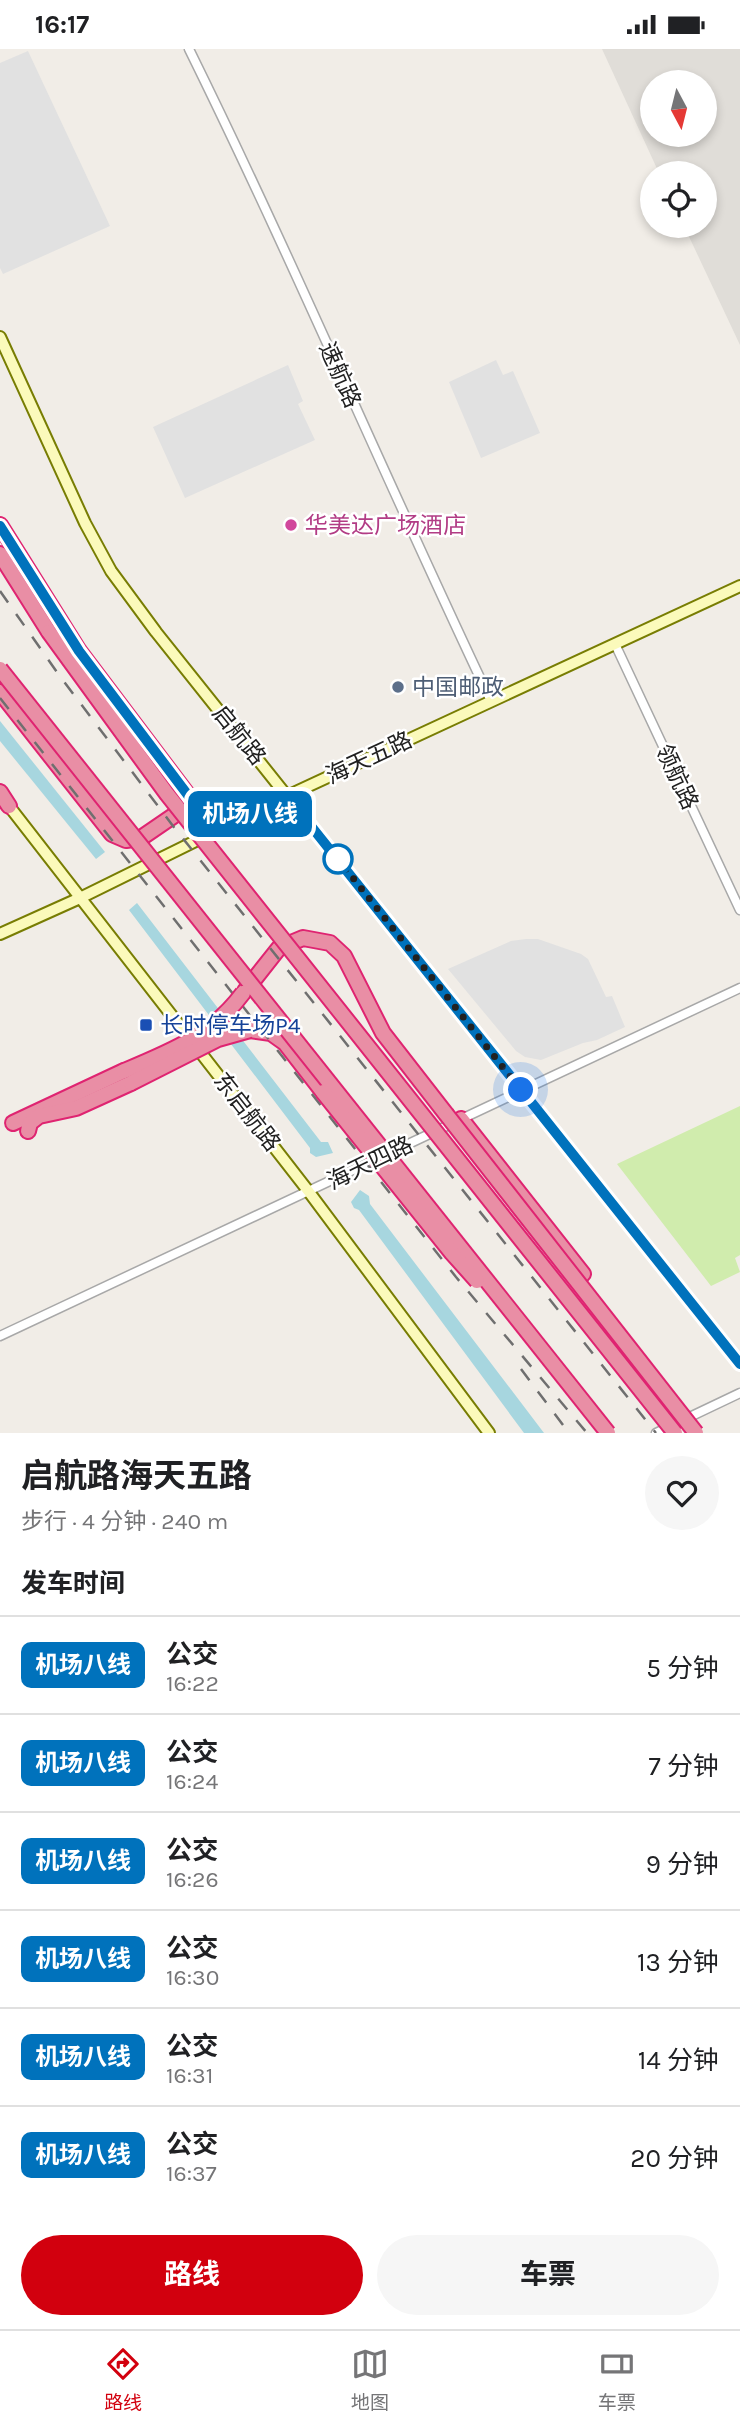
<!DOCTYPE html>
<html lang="zh">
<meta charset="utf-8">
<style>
body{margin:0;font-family:Karla,"Noto Sans SC",sans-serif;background:#f6f6f6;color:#202124;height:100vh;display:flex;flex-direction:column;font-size:26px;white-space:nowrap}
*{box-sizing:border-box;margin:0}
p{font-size:23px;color:#757577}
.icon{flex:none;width:38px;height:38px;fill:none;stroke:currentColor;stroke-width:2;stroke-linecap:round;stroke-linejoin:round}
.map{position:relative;height:1384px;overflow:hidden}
.details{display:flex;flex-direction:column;background:#fff;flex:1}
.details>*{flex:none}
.badge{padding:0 14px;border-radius:10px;font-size:24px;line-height:46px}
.needle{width:46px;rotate:173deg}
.tools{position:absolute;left:640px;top:21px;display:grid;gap:14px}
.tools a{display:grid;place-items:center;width:77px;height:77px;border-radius:50%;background:#fff;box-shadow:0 4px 10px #0003;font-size:35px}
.you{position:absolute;width:35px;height:35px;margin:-18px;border:5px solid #fff;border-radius:50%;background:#1a73e8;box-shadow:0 0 0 10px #1a73e833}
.map>.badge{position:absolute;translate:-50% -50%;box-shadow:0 0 0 4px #fff}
h2{padding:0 21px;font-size:26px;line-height:63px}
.round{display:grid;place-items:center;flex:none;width:74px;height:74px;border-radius:37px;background:#f6f6f6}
.headline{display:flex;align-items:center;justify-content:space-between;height:119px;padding:0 21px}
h1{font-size:33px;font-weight:700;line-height:52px}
.primary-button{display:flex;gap:14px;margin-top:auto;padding:14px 21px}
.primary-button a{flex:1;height:80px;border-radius:42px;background:#d2000e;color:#fff;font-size:28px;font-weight:700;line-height:80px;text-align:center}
.primary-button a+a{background:#f6f6f6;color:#202124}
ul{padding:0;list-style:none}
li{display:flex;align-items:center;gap:21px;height:98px;padding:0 21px;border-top:2px solid #e0e0e0}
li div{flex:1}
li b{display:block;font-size:26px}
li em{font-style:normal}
li .badge{min-width:77px;font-weight:700;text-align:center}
.status{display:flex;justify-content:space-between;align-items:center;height:49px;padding:0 35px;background:#fff;direction:ltr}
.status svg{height:19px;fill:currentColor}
.menu{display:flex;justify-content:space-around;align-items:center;height:98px;border-top:2px solid #e0e0e0;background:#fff;font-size:19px;color:#757577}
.menu a{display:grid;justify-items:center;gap:4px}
.menu .on{color:#d2000e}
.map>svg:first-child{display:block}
</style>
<div class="status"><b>16:17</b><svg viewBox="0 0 49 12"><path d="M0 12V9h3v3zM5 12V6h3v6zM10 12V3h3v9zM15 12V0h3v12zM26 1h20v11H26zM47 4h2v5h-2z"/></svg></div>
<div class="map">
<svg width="740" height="1384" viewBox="0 0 740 1384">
<rect width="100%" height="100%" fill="#f1ede7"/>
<!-- airport -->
<path fill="#e0ddd8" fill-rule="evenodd" d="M 602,0 L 740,0 L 740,296 L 684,177 L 705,177 L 705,124 L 659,124 ZM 653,33 L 705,33 L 705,86 L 653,86 Z"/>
<!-- grass -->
<path fill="#d0ecad" d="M 740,1057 L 740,1206 L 735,1209 L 740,1223 L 711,1237 L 617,1115 Z"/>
<!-- parking -->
<g fill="#e1e1e1">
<path d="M 28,2 L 110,177 L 3,225 L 0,219 L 0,14 Z"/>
<path d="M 496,311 L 503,326 L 513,322 L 540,384 L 481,409 L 449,333 Z"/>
<path d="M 288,316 L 303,352 L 298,355 L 315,391 L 185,449 L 153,378 Z"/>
<path d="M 526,890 L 538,890 L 581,905 L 588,910 L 606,948 L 612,947 L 625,978 L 597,991 L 583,994 L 541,1011 L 525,1008 L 516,1002 L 448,920 L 511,892 Z"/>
</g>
<!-- water -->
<g fill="#a7d6df">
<path d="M 0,672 L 105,803 L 96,810 L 0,692 Z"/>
<path d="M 137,854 L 321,1093 L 328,1093 L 333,1104 L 316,1108 L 310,1104 L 310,1099 L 129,861 Z"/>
<path d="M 360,1141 L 369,1147 L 370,1155 L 544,1384 L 524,1384 L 359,1161 L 354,1159 L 351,1153 Z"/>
</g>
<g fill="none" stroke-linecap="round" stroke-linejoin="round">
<!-- street casing -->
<g stroke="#a8a8a8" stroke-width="11">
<g id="street">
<path d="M 189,0 C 295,215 388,436 491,652"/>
<path d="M 615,595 L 740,861"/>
<path d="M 0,1287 L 740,939"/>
<path d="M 656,1384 L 740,1344"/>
</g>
</g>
<!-- secondary casing -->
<g stroke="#787d03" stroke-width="14">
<g id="secondary">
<path d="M 0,288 L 85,474 L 111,522 L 156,583 L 740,1315"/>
<path d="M 9,757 L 309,1143 L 489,1384"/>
<path d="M 0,885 L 80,849 L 287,747 L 740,537"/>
</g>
</g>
<!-- highway casing -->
<g stroke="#df2471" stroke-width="18">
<g id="highway">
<path d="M 0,476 L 79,602 L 215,782"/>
<path d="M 0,505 L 49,583"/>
<path d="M 0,643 L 112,785 L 126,791 L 141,789 L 179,763 L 184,749"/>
<path d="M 0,743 L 9,757"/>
<path d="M 245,942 L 279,899 L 303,889 L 330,894 L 344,907 L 383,984 L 446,1065"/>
<path d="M 250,981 L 271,984 L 285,994 L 323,1043"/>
<path d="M 461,1070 L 583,1225"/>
<path d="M 13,1074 L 124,1022"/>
<path d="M 28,1082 L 30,1074 L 39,1067 L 76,1059 L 131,1034"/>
</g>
</g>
<!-- street -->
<use href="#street" stroke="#fff" stroke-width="8"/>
<!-- secondary -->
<use href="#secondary" stroke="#fbfabb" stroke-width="10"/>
<!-- highway -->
<use href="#highway" stroke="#e98ea5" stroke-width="14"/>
<!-- rail -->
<g stroke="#6f6f6f" stroke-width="2.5" stroke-dasharray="14 14" stroke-linecap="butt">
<path d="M 0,542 L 59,626 L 173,777 L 656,1384"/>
<path d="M 0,649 L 456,1228 L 587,1384"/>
<path d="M 521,1320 L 569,1384"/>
</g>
<!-- highway-bridge casing -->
<g stroke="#df2471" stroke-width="18" stroke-linecap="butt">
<g id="highway-bridge">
<path d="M 49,583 L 167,745 L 675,1384"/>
<path d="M 0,620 L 608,1384"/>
<path d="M 124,1022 C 172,1002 212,986 243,944"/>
<path d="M 131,1034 L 218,990 L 250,981"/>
<path d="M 323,1043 L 452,1204 L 477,1232"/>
<path d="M 446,1065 L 696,1384"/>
</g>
</g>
<!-- highway-bridge -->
<use href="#highway-bridge" stroke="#e98ea5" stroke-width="14"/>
</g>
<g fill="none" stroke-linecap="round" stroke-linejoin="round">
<!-- line casing -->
<g stroke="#fff" stroke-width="16">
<path id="line" d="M 0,477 L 79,602 L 215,782 L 287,747 L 740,1315"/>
</g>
<!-- line -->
<use href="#line" stroke="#0072bc" stroke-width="10"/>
<!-- walk -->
<path stroke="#212121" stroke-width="7" stroke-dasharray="0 12.6" d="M 338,810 L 521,1041"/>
</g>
<!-- markers -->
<circle fill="#d1479c" stroke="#fff" stroke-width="2.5" cx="291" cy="476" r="7"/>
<circle fill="#5c6f8a" stroke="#fff" stroke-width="2.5" cx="398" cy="638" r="7"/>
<circle fill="#fff" stroke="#0072bc" stroke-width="3.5" cx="338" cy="810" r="14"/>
<rect fill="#1a4fb4" stroke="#fff" stroke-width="2.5" x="139" y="969" width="14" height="14" rx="3.5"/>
<g text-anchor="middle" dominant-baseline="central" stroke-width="5" stroke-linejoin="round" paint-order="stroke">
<!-- street labels -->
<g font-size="23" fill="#212121" stroke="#fff">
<text transform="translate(340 326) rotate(66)">速航路</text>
<text transform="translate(239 686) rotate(51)">启航路</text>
<text transform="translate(369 709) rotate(-25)">海天五路</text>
<text transform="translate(677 728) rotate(65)">领航路</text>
<text transform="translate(247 1063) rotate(52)">东启航路</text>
<text transform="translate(370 1114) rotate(-26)">海天四路</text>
</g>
<!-- hotel labels -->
<g font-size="23" fill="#b23c85" stroke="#fff" text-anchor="start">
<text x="305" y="476">华美达广场酒店</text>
</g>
<!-- service labels -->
<g font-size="23" fill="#4e5e75" stroke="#fff" text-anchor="start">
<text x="412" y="638">中国邮政</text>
</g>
<!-- transit labels -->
<g font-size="23" fill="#164399" stroke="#fff" text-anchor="start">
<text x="160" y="976">长时停车场P4</text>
</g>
</g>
</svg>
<div class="tools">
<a><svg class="needle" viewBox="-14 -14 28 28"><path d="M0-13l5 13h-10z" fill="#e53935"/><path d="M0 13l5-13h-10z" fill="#757577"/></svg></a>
<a><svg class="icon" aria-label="locate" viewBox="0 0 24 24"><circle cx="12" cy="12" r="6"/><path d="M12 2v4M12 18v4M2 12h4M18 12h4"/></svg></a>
</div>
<div class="you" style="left:521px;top:1041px"></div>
<b class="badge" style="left:250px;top:765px;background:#0072bc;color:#fff">机场八线</b>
</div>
<section class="details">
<div class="headline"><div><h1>启航路海天五路</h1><p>步行 · 4 分钟 · 240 m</p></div><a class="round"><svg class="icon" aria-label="heart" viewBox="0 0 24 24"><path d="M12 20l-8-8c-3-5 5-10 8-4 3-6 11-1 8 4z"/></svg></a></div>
<h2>发车时间</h2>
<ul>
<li><span class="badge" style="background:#0072bc;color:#fff">机场八线</span><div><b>公交</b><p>16:22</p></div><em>5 分钟</em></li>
<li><span class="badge" style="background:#0072bc;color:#fff">机场八线</span><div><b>公交</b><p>16:24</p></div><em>7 分钟</em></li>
<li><span class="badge" style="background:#0072bc;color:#fff">机场八线</span><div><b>公交</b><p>16:26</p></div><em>9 分钟</em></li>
<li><span class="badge" style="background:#0072bc;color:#fff">机场八线</span><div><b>公交</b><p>16:30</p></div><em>13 分钟</em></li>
<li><span class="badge" style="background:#0072bc;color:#fff">机场八线</span><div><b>公交</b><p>16:31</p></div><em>14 分钟</em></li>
<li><span class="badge" style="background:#0072bc;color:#fff">机场八线</span><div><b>公交</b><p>16:37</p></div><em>20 分钟</em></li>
</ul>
<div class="primary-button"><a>路线</a><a>车票</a></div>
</section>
<nav class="menu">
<a class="on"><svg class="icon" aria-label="directions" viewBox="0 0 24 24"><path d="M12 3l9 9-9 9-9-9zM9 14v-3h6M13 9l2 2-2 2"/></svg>路线</a>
<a><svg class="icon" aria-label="map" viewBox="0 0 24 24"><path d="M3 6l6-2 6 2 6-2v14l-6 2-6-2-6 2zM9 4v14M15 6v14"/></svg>地图</a>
<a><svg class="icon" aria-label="tickets" viewBox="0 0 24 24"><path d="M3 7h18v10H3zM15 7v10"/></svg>车票</a>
</nav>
